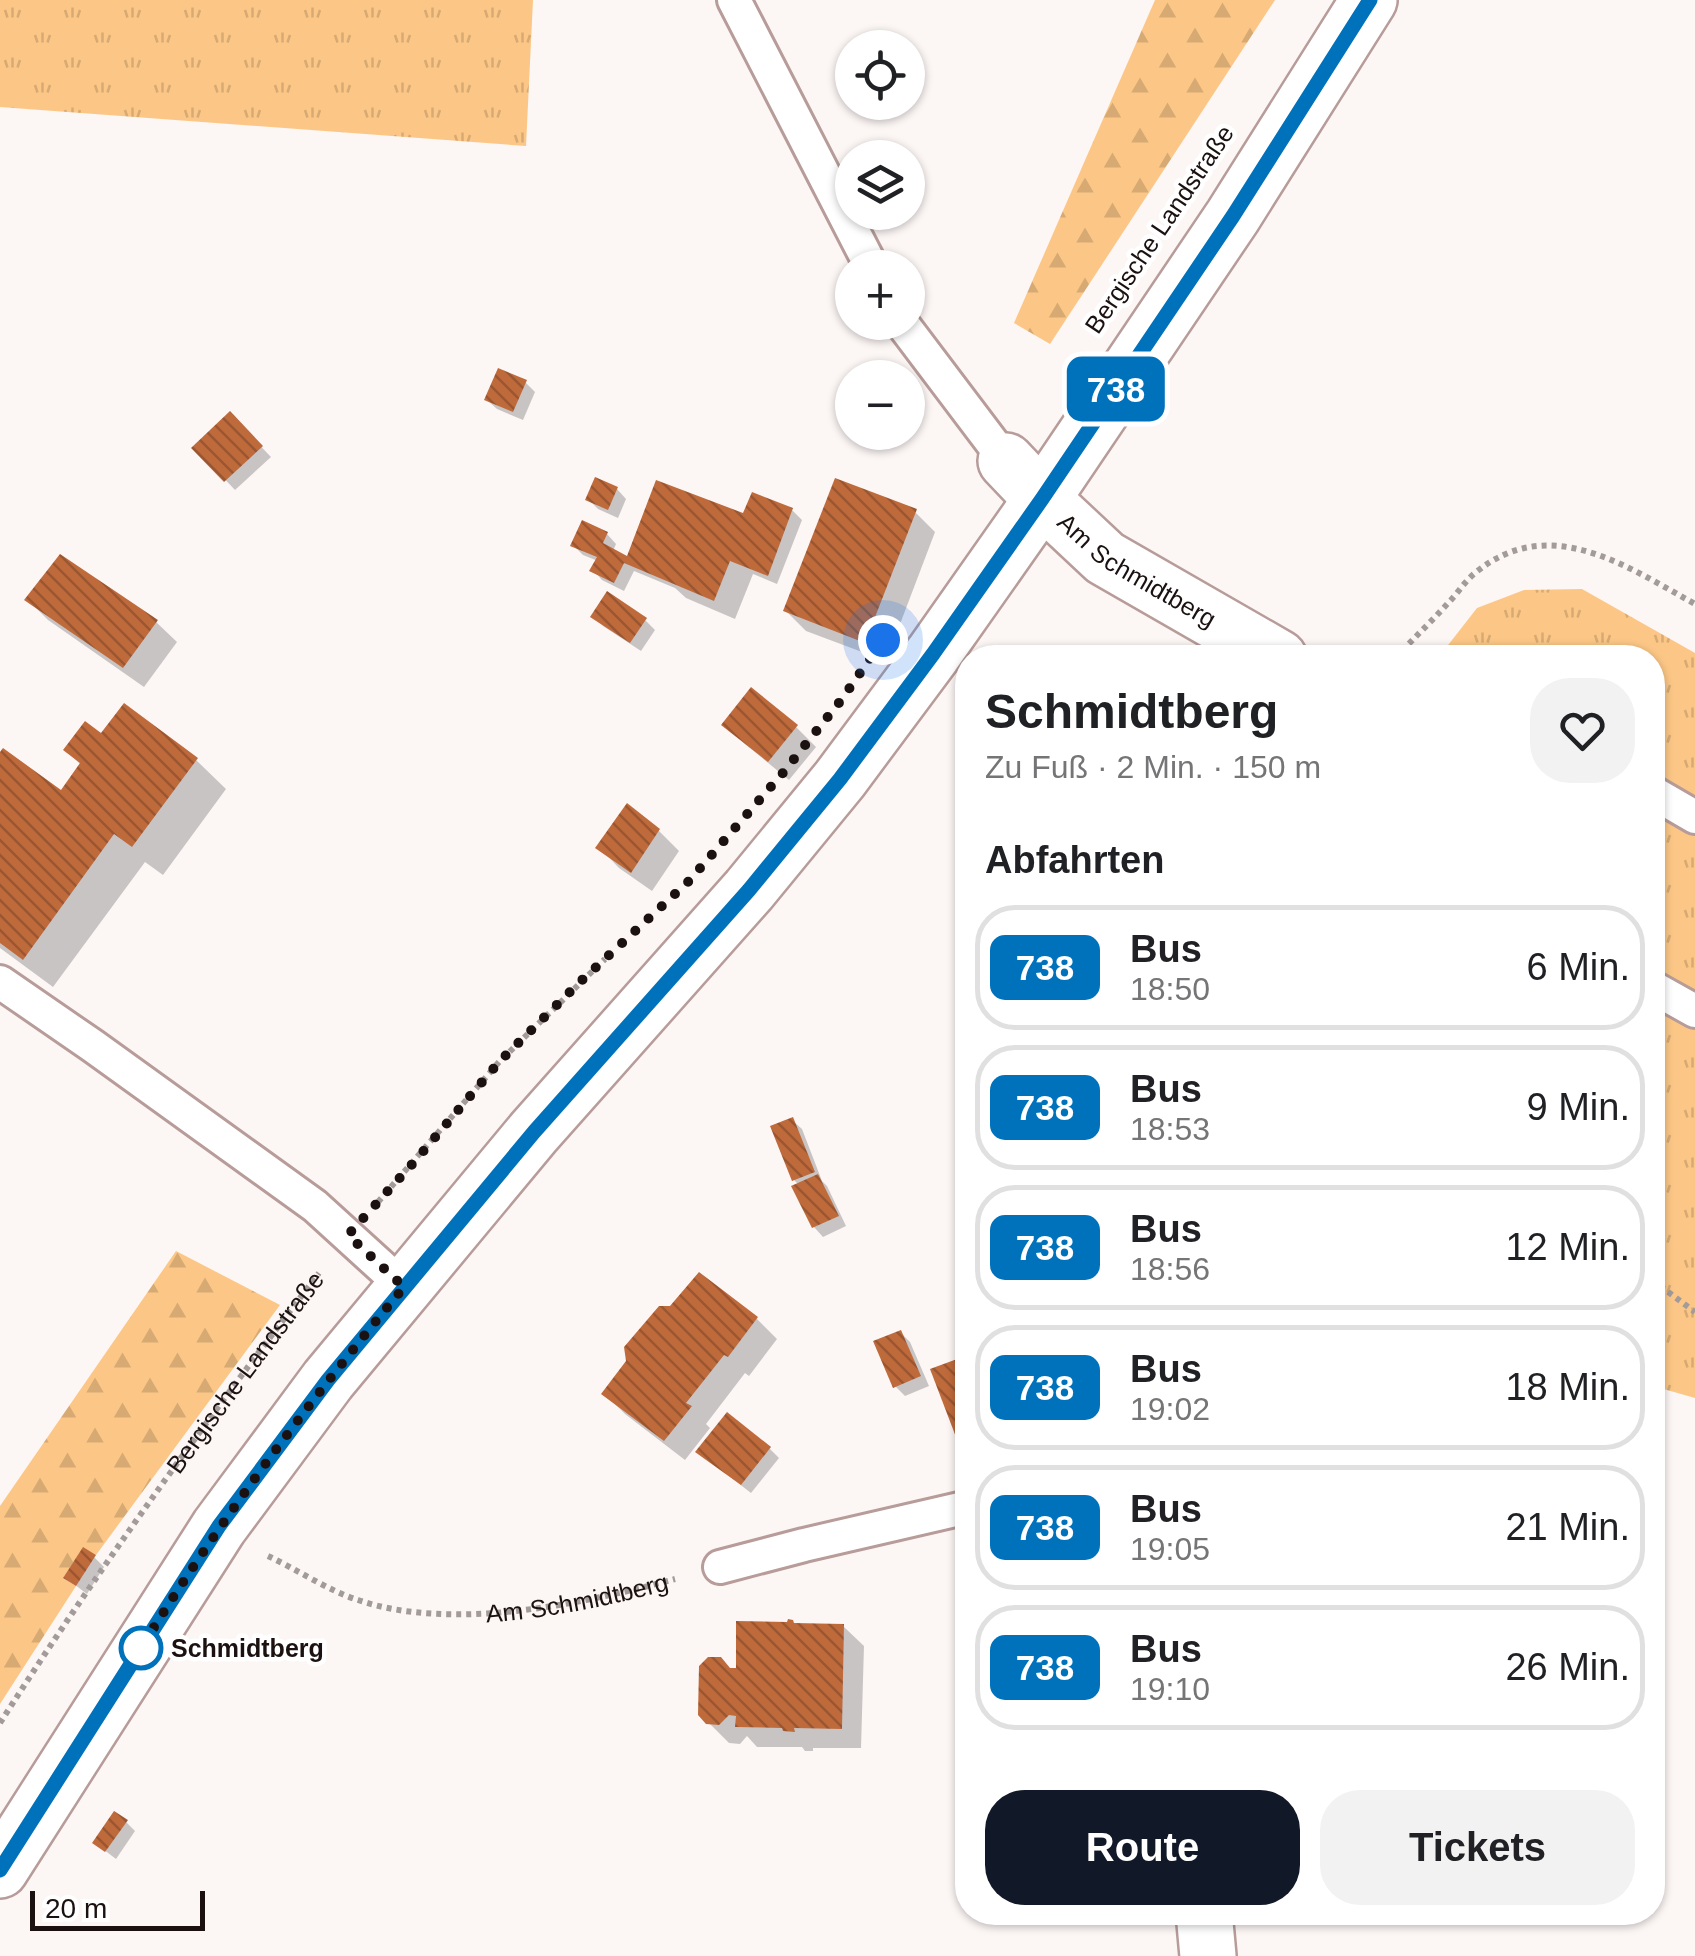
<!DOCTYPE html>
<html lang="de">
<meta charset="utf-8">
<style>
body{margin:0;font-family:Arial,sans-serif;background:#f2f2f2;color:#202124;height:100vh;display:flex;flex-direction:column;font-size:38px;white-space:nowrap}
*{box-sizing:border-box;margin:0}
p{font-size:32px;color:#757577}
.icon{flex:none;width:55px;height:55px;fill:none;stroke:currentColor;stroke-width:2;stroke-linecap:round;stroke-linejoin:round}
.map{position:relative;flex:1;overflow:hidden}
.details{position:absolute;left:955px;top:645px;width:710px;height:1280px;display:flex;flex-direction:column;background:#fff;border-radius:40px;box-shadow:0 2px 8px #0004}
.details>*{flex:none}
.badge{padding:0 20px;border-radius:15px;font-size:35px;line-height:65px}
.buttons{position:absolute;left:835px;top:30px;display:grid;gap:20px}
.buttons a{display:grid;place-items:center;width:90px;height:90px;border-radius:50%;background:#fff;box-shadow:0 2px 8px #0004;font-size:50px}
.scale{position:absolute;left:30px;bottom:25px;width:175px;box-sizing:border-box;padding-left:10px;border:5px solid #1a1110;border-top:0;font-size:28px;line-height:35px;white-space:nowrap;color:#1a1110;-webkit-text-stroke:8px #fff;paint-order:stroke}
.you{position:absolute;width:50px;height:50px;margin:-25px;border:8px solid #fff;border-radius:50%;background:#1a73e8;box-shadow:0 0 0 15px #1a73e833}
.map>.badge{position:absolute;translate:-50% -50%;box-shadow:0 0 0 5px #fff}
h2{padding:0 30px;font-size:38px;line-height:90px}
.round{display:grid;place-items:center;flex:none;width:105px;height:105px;border-radius:40px;background:#f2f2f2}
.head{display:flex;align-items:center;justify-content:space-between;height:170px;padding:0 30px}
h1{font-size:48px;font-weight:700;line-height:75px}
.primary-button{display:flex;gap:20px;margin-top:auto;padding:20px 30px}
.primary-button a{flex:1;height:115px;border-radius:40px;background:#111827;color:#fff;font-size:40px;font-weight:700;line-height:115px;text-align:center}
.primary-button a+a{background:#f2f2f2;color:#202124}
ul{padding:0;list-style:none}
li{display:flex;align-items:center;gap:30px;height:125px;margin:0 20px 15px;padding:0 10px;border:5px solid #e0e0e0;border-radius:40px}
li div{flex:1}
li b{display:block;font-size:38px}
li em{font-style:normal}
li .badge{min-width:110px;font-weight:700;text-align:center}
.map>svg:first-child{display:block}
</style>
<div class="map">
<svg width="1695" height="1956" viewBox="0 0 1695 1956">
<defs>
<pattern id="grass-tufts" width="24" height="20" patternUnits="userSpaceOnUse" patternTransform="scale(2.5)"><rect width="24" height="20" fill="#fcc786"/><path d="M3 7l-1-3M5 7V3M7 7l1-3M15 17l-1-3M17 17v-4M19 17l1-3" fill="none" stroke="#d7aa73"/></pattern>
<pattern id="forest-firs" width="22" height="20" patternUnits="userSpaceOnUse" patternTransform="scale(2.5)"><rect width="22" height="20" fill="#fcc786"/><path d="M5 1l3.5 6h-7zM16 11l3.5 6h-7z" fill="#d7aa73"/></pattern>
<pattern id="building-back-hatch" width="6" height="6" patternUnits="userSpaceOnUse" patternTransform="scale(2.5)"><rect width="6" height="6" fill="#bf6a3b"/><path d="M-1 5l2 2M0 0l6 6M5-1l2 2" fill="none" stroke="#9a5630"/></pattern>
</defs>
<rect width="100%" height="100%" fill="#fcf6f5"/>
<!-- grass -->
<g fill="url(#grass-tufts)">
<path d="M 0,0 L 533,0 L 526,146 L 0,107 Z"/>
<path d="M 1582,589 L 1695,653 L 1695,1398 L 1653,1386 L 1652,658 L 1438,658 L 1477,608 L 1524,590 Z"/>
</g>
<!-- forest -->
<g fill="url(#forest-firs)">
<path d="M 1155,0 L 1275,0 L 1050,344 L 1014,323 Z"/>
<path d="M 176,1251 L 280,1305 L 96,1555 L 83,1548 L 63,1578 L 76,1586 L 0,1704 L 0,1506 Z"/>
</g>
<!-- shadow -->
<g fill="#0003">
<path d="M 525,382 L 535,392 L 523,420 L 497,409 L 487,400 Z"/>
<path d="M 230,414 L 271,457 L 235,490 L 195,448 Z"/>
<path d="M 617,489 L 626,499 L 618,518 L 598,509 L 588,499 Z"/>
<path d="M 792,510 L 802,520 L 777,584 L 753,574 L 735,619 L 686,598 L 675,588 L 634,571 L 624,591 L 602,580 L 593,570 L 598,561 L 583,555 L 573,545 L 607,534 L 616,544 L 613,551 L 628,559 L 753,520 Z"/>
<path d="M 915,512 L 935,532 L 886,661 L 806,631 L 786,611 Z"/>
<path d="M 61,558 L 156,622 L 177,642 L 144,687 L 48,620 L 28,600 Z"/>
<path d="M 594,616 L 645,620 L 655,630 L 641,651 L 603,626 Z"/>
<path d="M 725,724 L 796,727 L 816,747 L 789,780 L 745,744 Z"/>
<path d="M 102,737 L 196,760 L 226,789 L 163,875 L 145,862 L 53,987 L 0,948 L 0,757 L 61,793 L 81,765 L 66,750 Z"/>
<path d="M 628,807 L 659,831 L 679,851 L 652,891 L 619,868 L 599,847 Z"/>
<path d="M 792,1120 L 802,1129 L 822,1181 L 827,1186 L 846,1226 L 823,1237 L 814,1227 L 799,1185 L 794,1180 Z"/>
<path d="M 699,1275 L 757,1319 L 777,1339 L 749,1376 L 745,1373 L 706,1424 L 710,1428 L 685,1460 L 625,1414 L 605,1394 Z"/>
<path d="M 901,1333 L 910,1342 L 929,1386 L 905,1396 L 895,1386 Z"/>
<path d="M 770,1449 L 779,1458 L 751,1493 L 698,1452 Z"/>
<path d="M 94,1557 L 104,1567 L 87,1594 L 66,1578 Z"/>
<path d="M 796,1625 L 843,1626 L 864,1646 L 861,1748 L 813,1748 L 813,1751 L 805,1751 L 802,1747 L 757,1747 L 747,1736 L 740,1744 L 729,1743 L 700,1714 L 730,1670 L 739,1670 Z"/>
<path d="M 126,1822 L 135,1831 L 116,1859 L 95,1843 Z"/>
</g>
<!-- building -->
<g fill="url(#building-back-hatch)">
<path d="M 498,368 L 527,380 L 513,412 L 484,400 Z"/>
<path d="M 230,411 L 263,446 L 224,482 L 191,448 Z"/>
<path d="M 595,477 L 618,487 L 608,510 L 585,500 Z"/>
<path d="M 835,478 L 917,509 L 865,643 L 783,611 Z"/>
<path d="M 656,480 L 743,513 L 752,492 L 793,508 L 768,576 L 730,561 L 714,601 L 624,563 L 614,583 L 589,571 L 597,557 L 570,546 L 582,520 L 608,532 L 603,543 L 627,556 Z"/>
<path d="M 60,554 L 158,620 L 123,668 L 24,600 Z"/>
<path d="M 607,591 L 647,618 L 630,643 L 590,617 Z"/>
<path d="M 751,687 L 798,725 L 768,762 L 721,725 Z"/>
<path d="M 124,703 L 198,758 L 132,847 L 114,834 L 23,960 L 0,943 L 0,752 L 3,748 L 61,790 L 80,763 L 63,750 L 85,721 L 101,733 Z"/>
<path d="M 627,803 L 660,829 L 631,873 L 595,848 Z"/>
<path d="M 793,1117 L 815,1172 L 792,1181 L 770,1126 Z"/>
<path d="M 818,1174 L 839,1216 L 812,1228 L 791,1186 Z"/>
<path d="M 699,1272 L 758,1317 L 728,1357 L 724,1355 L 686,1403 L 692,1406 L 664,1441 L 601,1394 L 626,1361 L 624,1347 L 659,1306 L 670,1306 Z"/>
<path d="M 901,1330 L 921,1376 L 893,1388 L 873,1341 Z"/>
<path d="M 968,1355 L 968,1457 L 964,1458 L 930,1369 Z"/>
<path d="M 727,1412 L 771,1447 L 741,1485 L 695,1452 Z"/>
<path d="M 83,1547 L 96,1555 L 76,1586 L 63,1578 Z"/>
<path d="M 788,1619 L 793,1620 L 794,1623 L 844,1624 L 842,1729 L 794,1728 L 795,1732 L 783,1731 L 782,1728 L 735,1727 L 736,1716 L 729,1715 L 719,1725 L 706,1724 L 698,1715 L 699,1666 L 708,1657 L 721,1657 L 730,1668 L 736,1668 L 736,1621 L 787,1622 Z"/>
<path d="M 114,1811 L 128,1820 L 105,1852 L 92,1843 Z"/>
</g>
<g fill="none" stroke-linecap="round" stroke-linejoin="round">
<!-- service casing -->
<g stroke="#b79c99" stroke-width="38">
<g id="service">
<path d="M 734,0 L 872,268"/>
<path d="M 901,322 L 1006,461"/>
<path d="M 1652,792 L 1695,817"/>
<path d="M 0,982 L 93,1046 L 315,1206 L 404,1287"/>
<path d="M 1652,987 L 1695,1011"/>
<path d="M 720,1567 L 804,1545 L 968,1507"/>
</g>
</g>
<!-- minor casing -->
<g stroke="#b79c99" stroke-width="60">
<g id="minor">
<path id="s3" d="M 1006,461 L 1042,499 L 1105,558 L 1279,658"/>
<path d="M 1204,1912 L 1208,1956"/>
</g>
</g>
<!-- primary casing -->
<g stroke="#b79c99" stroke-width="60">
<path id="primary" d="M 0,1870 L 219,1527 L 328,1380 L 534,1132 L 749,890 L 840,779 L 933,654 L 1042,499 L 1233,216 L 1369,0"/>
</g>
<!-- path -->
<g stroke="#a39b9a" stroke-width="6" stroke-dasharray="5 5" stroke-linecap="butt">
<path d="M 1395,658 C 1413,639 1432,621 1449,602 C 1458,593 1465,581 1475,573 C 1549,512 1626,566 1695,604"/>
<path d="M 378,1202 L 499,1062 L 605,959"/>
<path d="M 1652,1280 L 1695,1312"/>
<path id="s1" d="M 268,1556 C 296,1569 329,1591 358,1600 C 451,1632 582,1604 675,1579"/>
<path id="s2" d="M 0,1723 C 99,1568 207,1419 319,1273"/>
</g>
<!-- service -->
<use href="#service" stroke="#fff" stroke-width="32"/>
<!-- minor -->
<use href="#minor" stroke="#fff" stroke-width="55"/>
<!-- primary -->
<use href="#primary" stroke="#fff" stroke-width="55"/>
</g>
<g fill="none" stroke-linecap="round" stroke-linejoin="round">
<!-- line casing -->
<g stroke="#fff" stroke-width="22">
<path id="line" d="M 0,1870 L 219,1526 L 328,1380 L 534,1132 L 749,890 L 840,779 L 933,654 L 1042,499 L 1233,216 L 1370,0"/>
</g>
<!-- line -->
<use href="#line" stroke="#0072bc" stroke-width="15"/>
<!-- walk -->
<path stroke="#1a1110" stroke-width="10" stroke-dasharray="0 18" d="M 141,1648 L 138,1653 C 217,1524 307,1404 404,1287 L 348,1235 L 415,1161 L 499,1062 L 581,981 L 688,882 L 782,774 L 842,699 L 883,640"/>
</g>
<!-- markers -->
<circle fill="#fff" stroke="#0072bc" stroke-width="5" cx="141" cy="1648" r="20"/>
<g text-anchor="middle" dominant-baseline="central" stroke-width="9" stroke-linejoin="round" paint-order="stroke">
<!-- street labels -->
<g font-size="25" fill="#1a1110" stroke="#fff">
<text transform="translate(1159 229) rotate(-56)">Bergische Landstraße</text>
<text stroke="none"><textPath href="#s3" startOffset="172">Am Schmidtberg</textPath></text>
<text stroke="none"><textPath href="#s2" startOffset="428">Bergische Landstraße</textPath></text>
<text stroke="none"><textPath href="#s1" startOffset="322">Am Schmidtberg</textPath></text>
</g>
<!-- stop labels -->
<g font-size="25" font-weight="bold" fill="#1a1110" stroke="#fff" text-anchor="start">
<text x="171" y="1648">Schmidtberg</text>
</g>
</g>
</svg>
<div class="buttons">
<a><svg class="icon" aria-label="locate" viewBox="0 0 24 24"><circle cx="12" cy="12" r="6"/><path d="M12 2v4M12 18v4M2 12h4M18 12h4"/></svg></a>
<a><svg class="icon" aria-label="layers" viewBox="0 0 24 24"><path d="M12 4l9 5-9 5-9-5zM3 14l9 5 9-5"/></svg></a>
<a>+</a>
<a>−</a>
</div>
<div class="scale">20 m</div>
<div class="you" style="left:883px;top:640px"></div>
<b class="badge" style="left:1116px;top:389px;background:#0072bc;color:#fff">738</b>
<section class="details">
<div class="head"><div><h1>Schmidtberg</h1><p>Zu Fuß · 2 Min. · 150 m</p></div><a class="round"><svg class="icon" aria-label="heart" viewBox="0 0 24 24"><path d="M12 20l-8-8c-3-5 5-10 8-4 3-6 11-1 8 4z"/></svg></a></div>
<h2>Abfahrten</h2>
<ul>
<li><span class="badge" style="background:#0072bc;color:#fff">738</span><div><b>Bus</b><p>18:50</p></div><em>6 Min.</em></li>
<li><span class="badge" style="background:#0072bc;color:#fff">738</span><div><b>Bus</b><p>18:53</p></div><em>9 Min.</em></li>
<li><span class="badge" style="background:#0072bc;color:#fff">738</span><div><b>Bus</b><p>18:56</p></div><em>12 Min.</em></li>
<li><span class="badge" style="background:#0072bc;color:#fff">738</span><div><b>Bus</b><p>19:02</p></div><em>18 Min.</em></li>
<li><span class="badge" style="background:#0072bc;color:#fff">738</span><div><b>Bus</b><p>19:05</p></div><em>21 Min.</em></li>
<li><span class="badge" style="background:#0072bc;color:#fff">738</span><div><b>Bus</b><p>19:10</p></div><em>26 Min.</em></li>
</ul>
<div class="primary-button"><a>Route</a><a>Tickets</a></div>
</section>
</div>
